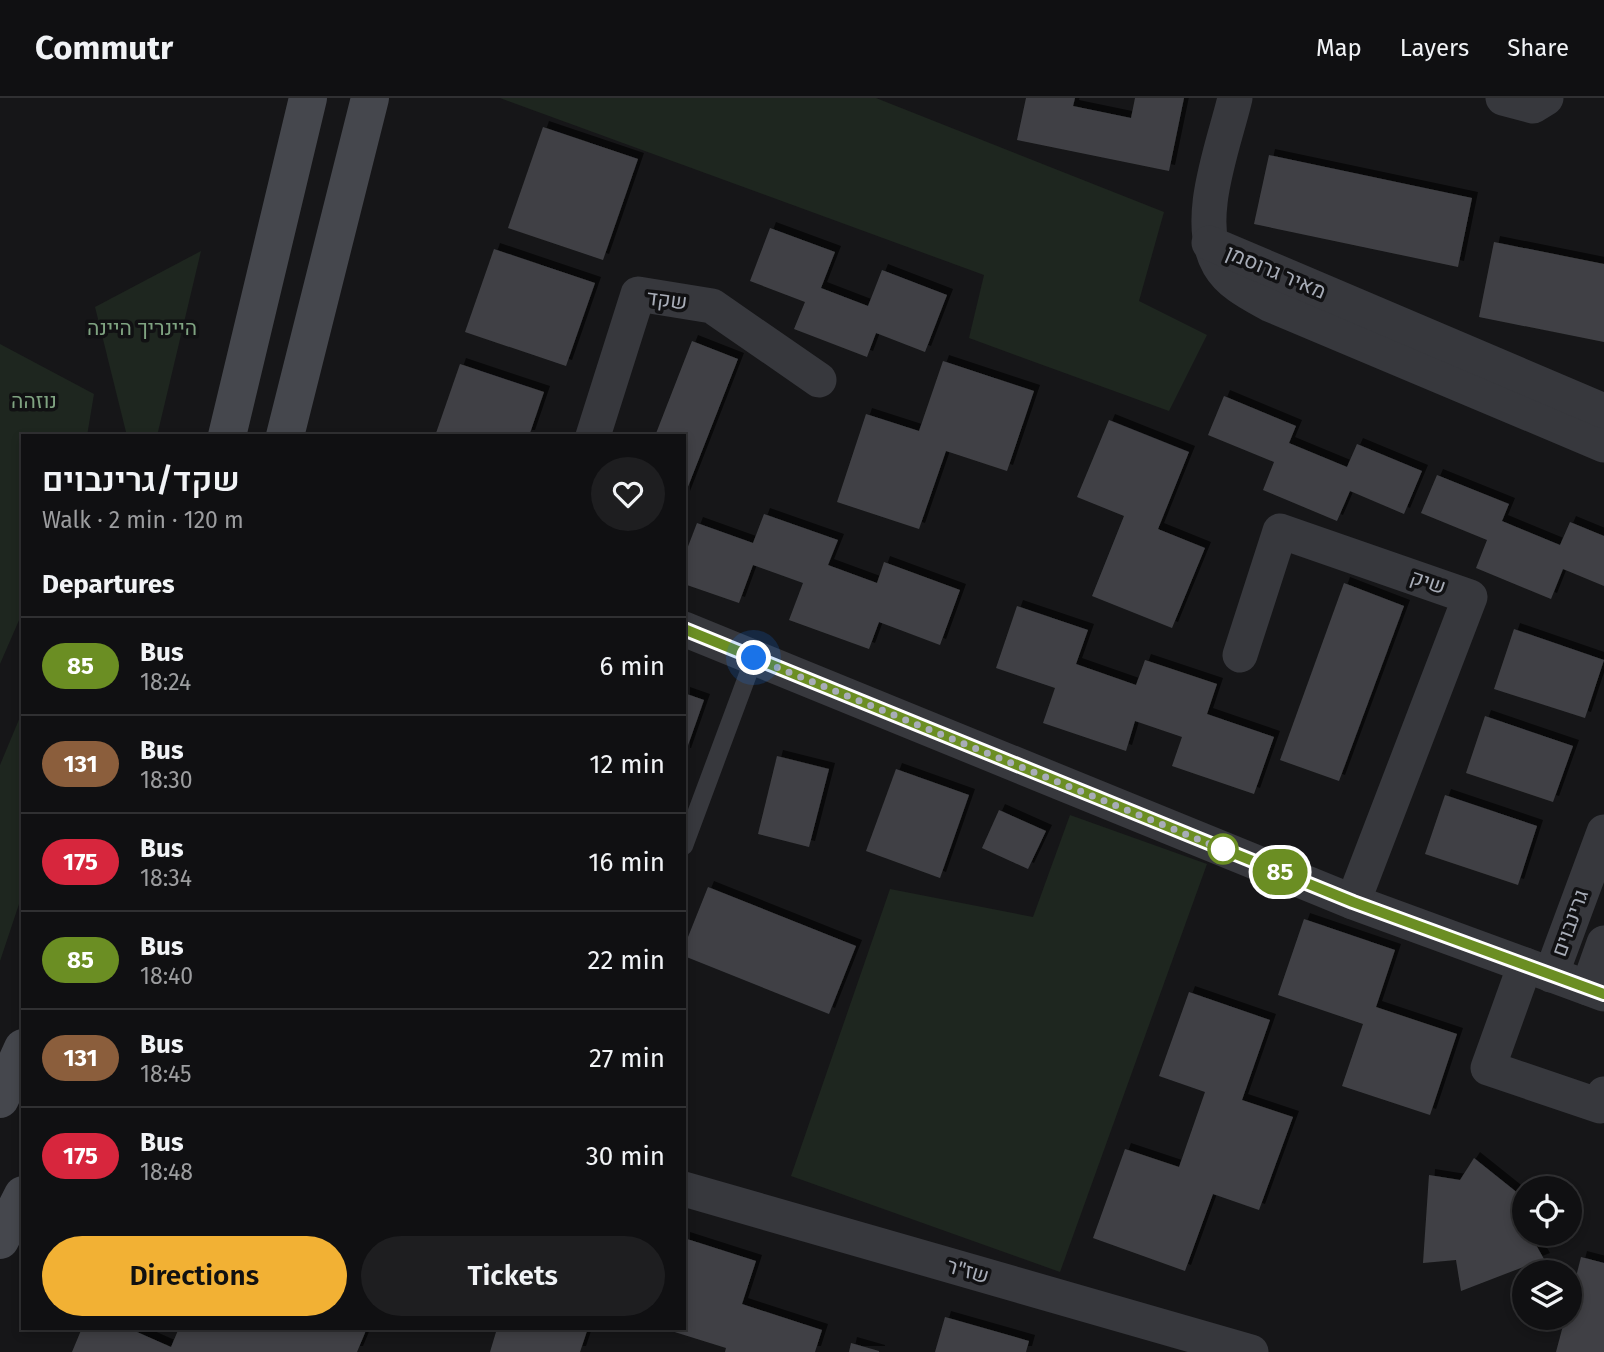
<!DOCTYPE html>
<meta charset="utf-8">
<style>
body{margin:0;font-family:"Fira Sans",Heebo,sans-serif;background:#1e1e20;color:#f1f3f6;height:100vh;display:flex;flex-direction:column;font-size:26px;white-space:nowrap}
*{box-sizing:border-box;margin:0}
p{font-size:23px;color:#9c9d9f}
.icon{flex:none;width:38px;height:38px;fill:none;stroke:currentColor;stroke-width:2;stroke-linecap:round;stroke-linejoin:round}
.map{position:relative;flex:1;overflow:hidden}
.sheet{position:absolute;left:21px;top:336px;width:665px;height:896px;display:flex;flex-direction:column;background:#101012;border-radius:0px;box-shadow:0 4px 10px #0003,0 0 0 2px #303032}
.sheet>*{flex:none}
.badge{padding:0 14px;border-radius:23px;font-size:24px;line-height:46px}
.buttons{position:absolute;left:1512px;top:1078px;display:grid;gap:14px}
.buttons a{display:grid;place-items:center;width:70px;height:70px;border-radius:50%;background:#101012;box-shadow:0 4px 10px #0003,0 0 0 2px #303032;font-size:35px}
.you{position:absolute;width:35px;height:35px;margin:-18px;border:5px solid #fff;border-radius:50%;background:#1a73e8;box-shadow:0 0 0 10px #1a73e833}
.map>.badge{position:absolute;translate:-50% -50%;box-shadow:0 0 0 4px #fff}
h2{padding:0 21px;font-size:26px;line-height:63px}
.round{display:grid;place-items:center;flex:none;width:74px;height:74px;border-radius:37px;background:#1e1e20}
.head{display:flex;align-items:center;justify-content:space-between;height:119px;padding:0 21px}
h1{font-size:33px;font-weight:600;line-height:52px}
.action{display:flex;gap:14px;margin-top:auto;padding:14px 21px}
.action a{flex:1;height:80px;border-radius:42px;background:#f2b134;color:#111;font-size:28px;font-weight:600;line-height:80px;text-align:center}
.action a+a{background:#1e1e20;color:#f1f3f6}
ul{padding:0;list-style:none}
li{display:flex;align-items:center;gap:21px;height:98px;padding:0 21px;border-top:2px solid #303032}
li div{flex:1}
li b{display:block;font-size:26px}
li em{font-style:normal}
li .badge{min-width:77px;font-weight:700;text-align:center}
header{display:flex;align-items:center;gap:42px;box-sizing:border-box;height:98px;padding:0 35px;background:#101012;border-bottom:2px solid #303032}
header strong{font-size:33px}
nav{display:flex;gap:38px;margin-inline-start:auto;font-size:24px}
.map>svg:first-child{display:block}
</style>
<header>
<strong>Commutr</strong>
<nav><a>Map</a><a>Layers</a><a>Share</a></nav>
</header>
<div class="map">
<svg width="1604" height="1254" viewBox="0 0 1604 1254">
<defs>
<filter id="shadow"><feDropShadow dx="6" dy="-6" stdDeviation="0" flood-color="#0009"/></filter>
</defs>
<rect width="100%" height="100%" fill="#161618"/>
<!-- green -->
<g fill="#1e261f">
<path d="M 500,0 L 876,0 L 1164,114 L 1139,203 L 1207,237 L 1169,313 L 969,240 L 984,177 Z"/>
<path d="M 201,153 L 157,338 L 127,338 L 95,209 Z"/>
<path d="M 0,246 L 94,296 L 87,338 L 23,338 L 23,513 L 0,566 Z"/>
<path d="M 23,612 L 23,794 L 0,863 L 0,667 Z"/>
<path d="M 1070,717 L 1207,766 L 1060,1174 L 791,1078 L 890,791 L 1033,819 Z"/>
</g>
<!-- building -->
<g fill="#404145" filter="url(#shadow)">
<path d="M 1026,0 L 1075,0 L 1073,8 L 1131,20 L 1135,0 L 1184,0 L 1169,73 L 1017,42 Z"/>
<path d="M 543,29 L 638,61 L 603,162 L 508,130 Z"/>
<path d="M 1269,57 L 1472,100 L 1458,169 L 1254,126 Z"/>
<path d="M 770,130 L 835,154 L 821,190 L 868,208 L 882,172 L 947,197 L 925,254 L 876,235 L 867,259 L 794,231 L 805,204 L 750,183 Z"/>
<path d="M 1494,144 L 1604,166 L 1604,244 L 1479,219 Z"/>
<path d="M 494,151 L 595,185 L 566,268 L 465,234 Z"/>
<path d="M 692,243 L 738,261 L 684,399 L 684,338 L 655,338 Z"/>
<path d="M 943,263 L 1034,293 L 1007,373 L 946,353 L 919,431 L 837,404 L 866,316 L 919,333 Z"/>
<path d="M 460,266 L 544,294 L 529,338 L 435,338 Z"/>
<path d="M 1224,298 L 1296,328 L 1289,345 L 1347,369 L 1357,346 L 1422,373 L 1404,416 L 1350,393 L 1337,423 L 1263,392 L 1274,364 L 1208,337 Z"/>
<path d="M 1109,322 L 1189,354 L 1158,431 L 1205,450 L 1172,530 L 1092,498 L 1124,418 L 1077,399 Z"/>
<path d="M 1437,377 L 1509,406 L 1502,423 L 1560,447 L 1570,424 L 1604,438 L 1604,488 L 1563,471 L 1551,501 L 1476,470 L 1487,442 L 1421,415 Z"/>
<path d="M 764,416 L 838,442 L 828,467 L 877,485 L 884,464 L 960,492 L 940,547 L 879,524 L 869,551 L 789,522 L 803,485 L 753,467 L 739,505 L 684,486 L 684,459 L 697,425 L 753,445 Z"/>
<path d="M 1344,485 L 1404,508 L 1339,683 L 1280,662 Z"/>
<path d="M 1017,508 L 1088,532 L 1076,566 L 1136,587 L 1145,562 L 1217,586 L 1207,616 L 1274,639 L 1254,696 L 1172,668 L 1182,639 L 1135,623 L 1126,653 L 1043,625 L 1055,590 L 996,570 Z"/>
<path d="M 1514,531 L 1604,562 L 1585,620 L 1494,591 Z"/>
<path d="M 684,595 L 704,602 L 685,656 L 684,656 Z"/>
<path d="M 1485,618 L 1573,648 L 1553,704 L 1466,675 Z"/>
<path d="M 777,658 L 829,671 L 809,749 L 758,736 Z"/>
<path d="M 896,671 L 969,697 L 940,780 L 866,753 Z"/>
<path d="M 1445,697 L 1537,728 L 1518,787 L 1425,756 Z"/>
<path d="M 999,712 L 1046,733 L 1028,771 L 982,750 Z"/>
<path d="M 708,789 L 856,848 L 829,916 L 684,858 L 684,849 Z"/>
<path d="M 1304,821 L 1395,852 L 1376,909 L 1457,936 L 1430,1017 L 1342,988 L 1363,926 L 1278,897 Z"/>
<path d="M 1189,894 L 1270,922 L 1242,1002 L 1293,1019 L 1259,1112 L 1213,1096 L 1185,1173 L 1093,1140 L 1125,1051 L 1179,1069 L 1205,994 L 1159,978 Z"/>
<path d="M 1474,1060 L 1524,1100 L 1524,1136 L 1534,1136 L 1531,1138 L 1544,1161 L 1461,1193 L 1456,1162 L 1423,1165 L 1429,1077 L 1460,1082 Z"/>
<path d="M 684,1140 L 756,1163 L 742,1206 L 822,1232 L 815,1254 L 725,1254 L 726,1250 L 665,1231 L 684,1230 Z"/>
<path d="M 1581,1159 L 1604,1165 L 1604,1254 L 1556,1254 L 1565,1220 L 1570,1220 L 1570,1203 Z"/>
<path d="M 945,1219 L 1029,1243 L 1026,1254 L 935,1254 Z"/>
<path d="M 82,1230 L 128,1230 L 171,1249 L 179,1230 L 367,1230 L 357,1254 L 72,1254 Z"/>
<path d="M 485,1230 L 588,1230 L 580,1254 L 490,1254 L 496,1234 Z"/>
<path d="M 851,1245 L 879,1253 L 879,1254 L 849,1254 Z"/>
</g>
<g fill="none" stroke-linecap="round" stroke-linejoin="round">
<!-- service -->
<path stroke="#37383d" stroke-width="18" d="M 684,748 L 754,560"/>
<!-- minor -->
<g stroke="#37383d" stroke-width="35">
<path d="M 1235,0 C 1224,47 1193,123 1219,167 C 1230,186 1251,196 1269,206 L 1604,347"/>
<path d="M 1503,0 L 1533,8 L 1546,0"/>
<path d="M 1209,145 L 1604,313"/>
<path d="M 593,338 L 638,196 L 712,208 L 819,282"/>
<path d="M 684,531 L 1353,804 L 1604,896"/>
<path d="M 1240,557 L 1280,433 L 1470,499 L 1353,804"/>
<path d="M 1525,867 L 1488,970 L 1600,1008 L 1604,996"/>
<path d="M 1551,877 L 1604,734"/>
<path d="M 1588,890 L 1604,845"/>
<path d="M 684,1091 L 1251,1254"/>
</g>
<!-- secondary -->
<g stroke="#45474d" stroke-width="38">
<path d="M 227,338 L 308,0"/>
<path d="M 285,338 L 370,0"/>
<path d="M 0,1001 L 23,950"/>
<path d="M 0,1142 L 23,1097"/>
</g>
</g>
<g fill="none" stroke-linecap="round" stroke-linejoin="round">
<!-- line casing -->
<g stroke="#fff" stroke-width="16">
<path id="line" d="M 684,531 L 1353,804 L 1604,896"/>
</g>
<!-- line -->
<use href="#line" stroke="#6b8e23" stroke-width="10"/>
<!-- walk -->
<path stroke="#a8adb8" stroke-width="7" stroke-dasharray="0 12.6" d="M 754,560 L 1227,753 L 1223,751"/>
</g>
<!-- markers -->
<circle fill="#fff" stroke="#6b8e23" stroke-width="3.5" cx="1223" cy="751" r="14"/>
<g text-anchor="middle" dominant-baseline="central" stroke-width="7" stroke-linejoin="round" paint-order="stroke">
<!-- street labels -->
<g font-size="21" fill="#a8adb8" stroke="#111113">
<text transform="translate(1276 174) rotate(23)">מאיר גרוסמן</text>
<text transform="translate(667 202) rotate(7)">שקד</text>
<text transform="translate(1428 484) rotate(19)">שיק</text>
<text transform="translate(1570 825) rotate(-70)">גרינבוים</text>
<text transform="translate(968 1173) rotate(16)">שז"ר</text>
</g>
<!-- park labels -->
<g font-size="21" fill="#7fa381" stroke="#111113">
<text x="142" y="230">היינריך היינה</text>
<text x="34" y="303">נוזהה</text>
</g>
</g>
</svg>
<div class="buttons">
<a><svg class="icon" aria-label="locate" viewBox="0 0 24 24"><circle cx="12" cy="12" r="6"/><path d="M12 2v4M12 18v4M2 12h4M18 12h4"/></svg></a>
<a><svg class="icon" aria-label="layers" viewBox="0 0 24 24"><path d="M12 4l9 5-9 5-9-5zM3 14l9 5 9-5"/></svg></a>
</div>
<div class="you" style="left:754px;top:560px"></div>
<b class="badge" style="left:1280px;top:774px;background:#6b8e23;color:#fff">85</b>
<section class="sheet">
<div class="head"><div><h1>שקד/גרינבוים</h1><p>Walk · 2 min · 120 m</p></div><a class="round"><svg class="icon" aria-label="heart" viewBox="0 0 24 24"><path d="M12 20l-8-8c-3-5 5-10 8-4 3-6 11-1 8 4z"/></svg></a></div>
<h2>Departures</h2>
<ul>
<li><span class="badge" style="background:#6b8e23;color:#fff">85</span><div><b>Bus</b><p>18:24</p></div><em>6 min</em></li>
<li><span class="badge" style="background:#8b5e3c;color:#fff">131</span><div><b>Bus</b><p>18:30</p></div><em>12 min</em></li>
<li><span class="badge" style="background:#d7263d;color:#fff">175</span><div><b>Bus</b><p>18:34</p></div><em>16 min</em></li>
<li><span class="badge" style="background:#6b8e23;color:#fff">85</span><div><b>Bus</b><p>18:40</p></div><em>22 min</em></li>
<li><span class="badge" style="background:#8b5e3c;color:#fff">131</span><div><b>Bus</b><p>18:45</p></div><em>27 min</em></li>
<li><span class="badge" style="background:#d7263d;color:#fff">175</span><div><b>Bus</b><p>18:48</p></div><em>30 min</em></li>
</ul>
<div class="action"><a>Directions</a><a>Tickets</a></div>
</section>
</div>
